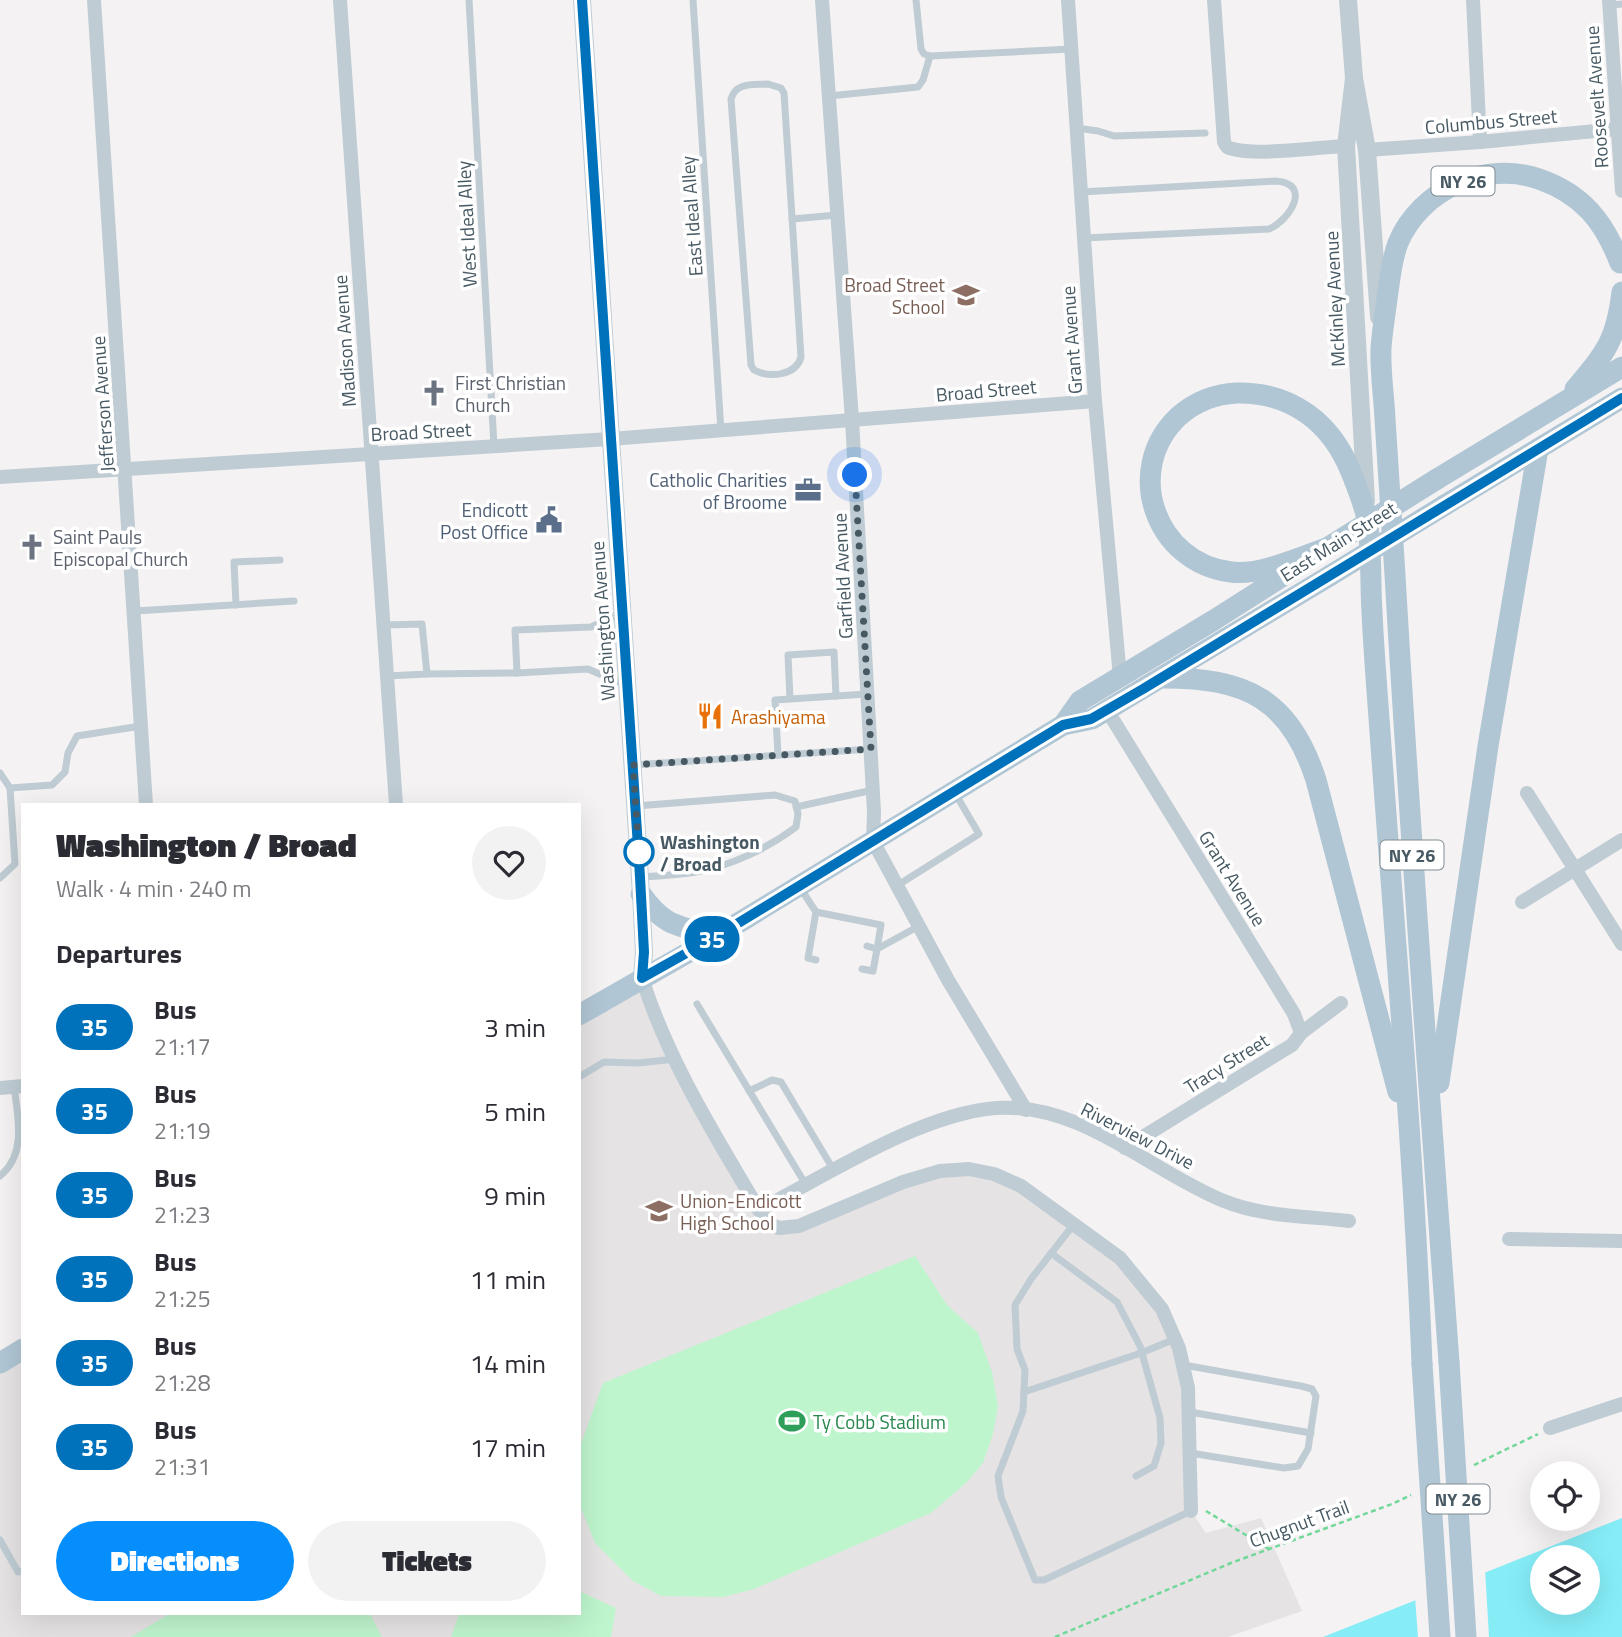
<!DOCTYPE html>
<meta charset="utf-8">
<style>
body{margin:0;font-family:"Titillium Web",sans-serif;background:#f2f2f3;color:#2b2b33;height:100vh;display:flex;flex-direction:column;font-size:26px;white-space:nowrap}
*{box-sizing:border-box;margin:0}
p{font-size:23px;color:#7c7c81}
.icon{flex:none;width:38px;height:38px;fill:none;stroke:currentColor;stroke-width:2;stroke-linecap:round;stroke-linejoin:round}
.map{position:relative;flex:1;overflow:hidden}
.drawer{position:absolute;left:21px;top:803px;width:560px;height:812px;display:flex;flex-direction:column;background:#fff;border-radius:0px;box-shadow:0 7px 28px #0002}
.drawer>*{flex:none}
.badge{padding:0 14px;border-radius:23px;font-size:24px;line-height:46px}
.fabs{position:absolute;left:1530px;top:1461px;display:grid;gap:14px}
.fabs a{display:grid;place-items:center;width:70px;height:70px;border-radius:50%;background:#fff;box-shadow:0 7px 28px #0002;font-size:35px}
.you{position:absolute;width:35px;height:35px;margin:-18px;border:5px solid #fff;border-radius:50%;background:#1a73e8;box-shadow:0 0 0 10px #1a73e833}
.map>.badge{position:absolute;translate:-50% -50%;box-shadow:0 0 0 4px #fff}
h2{padding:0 35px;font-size:26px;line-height:63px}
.round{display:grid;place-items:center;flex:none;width:74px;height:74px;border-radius:37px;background:#f2f2f3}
.overview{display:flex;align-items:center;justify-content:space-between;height:119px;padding:0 35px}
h1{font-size:33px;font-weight:800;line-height:52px}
.cta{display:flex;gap:14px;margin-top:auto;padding:14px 35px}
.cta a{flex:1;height:80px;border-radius:42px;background:#068ffc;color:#fff;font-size:28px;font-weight:800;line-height:80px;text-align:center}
.cta a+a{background:#f2f2f3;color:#2b2b33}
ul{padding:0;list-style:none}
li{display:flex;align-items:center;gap:21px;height:84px;padding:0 35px}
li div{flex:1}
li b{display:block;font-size:26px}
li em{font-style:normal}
li .badge{min-width:77px;font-weight:700;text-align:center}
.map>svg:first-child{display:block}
</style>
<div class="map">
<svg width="1622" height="1637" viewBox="0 0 1622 1637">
<rect width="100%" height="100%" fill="#f5f2f3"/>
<!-- education -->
<path fill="#e6e3e5" d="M 642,978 L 692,1094 L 779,1228 L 940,1171 L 994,1174 L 1120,1258 L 1179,1348 L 1191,1511 L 1206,1533 L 1261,1518 L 1302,1611 L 1228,1637 L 0,1637 L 0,1363 L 23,1349 L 23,1614 L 579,1614 L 579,1015 Z"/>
<!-- green -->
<g fill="#bef5cd">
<path d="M 915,1256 L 947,1305 L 978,1333 L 992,1372 L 998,1406 L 993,1434 L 983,1463 L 967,1482 L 931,1513 L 754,1589 L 723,1597 L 661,1596 L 633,1581 L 595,1543 L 579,1503 L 579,1449 L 603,1383 Z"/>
<path d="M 579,1591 L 616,1608 L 611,1637 L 451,1637 L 459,1614 L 579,1614 Z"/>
<path d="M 169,1614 L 370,1614 L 382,1637 L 131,1637 Z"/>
</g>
<!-- water -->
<path fill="#86edf7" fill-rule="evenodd" d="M 1622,1518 L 1622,1637 L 1323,1637 ZM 1542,1558 L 1587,1558 L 1587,1603 L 1542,1603 Z"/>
<!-- pier -->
<path fill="#f5f2f3" d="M 1485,1569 L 1489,1637 L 1418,1637 L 1415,1597 Z"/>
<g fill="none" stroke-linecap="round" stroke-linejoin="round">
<!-- path -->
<g stroke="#71d899" stroke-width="2.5" stroke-dasharray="5 3.5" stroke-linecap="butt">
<path d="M 1474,1465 L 1538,1434"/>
<path d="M 1206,1511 L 1269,1549"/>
<path d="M 1055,1637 L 1231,1563 L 1392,1504 L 1411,1495"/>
</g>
<!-- service -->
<g stroke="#bfccd3" stroke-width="7">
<path d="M 469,0 L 494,446"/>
<path d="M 693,0 L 721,431"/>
<path d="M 916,0 L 921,49 L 924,54 L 930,56 L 1071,49"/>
<path d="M 1610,5 L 1622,4"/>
<path d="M 768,84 L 781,88 L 784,93 L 801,357 C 796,376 769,378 754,370 L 751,365 L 731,99 C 736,82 752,85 768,84 Z"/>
<path d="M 829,96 L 918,87 L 923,80 L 930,56"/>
<path d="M 1077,128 L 1098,131 L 1114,136 L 1205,133"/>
<path d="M 1081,192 L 1275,181 C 1313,183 1290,220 1269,229 L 1084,238"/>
<path d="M 792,219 L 837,215"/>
<path d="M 236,605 L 234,562 L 280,560"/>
<path d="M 135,611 L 294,601"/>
<path d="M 621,613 L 591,627 L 515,630 L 517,673 L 588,669 L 625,685"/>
<path d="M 384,625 L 422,624 L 427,674 L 387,676"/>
<path d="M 427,674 L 517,673"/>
<path d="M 836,696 L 867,694"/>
<path d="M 778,755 L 775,700 L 836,696 L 834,652 L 788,655 L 790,699"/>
<path d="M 633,765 L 871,749"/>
<path d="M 0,773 L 10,788 L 15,864 L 0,878"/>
<path d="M 10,788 L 52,785 L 65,772 L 68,753 L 77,736 L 141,726"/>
<path d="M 636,806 L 775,795 L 795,801 L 798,814 L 796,827 C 768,848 731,866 696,872 C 678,875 659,876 641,877"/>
<path d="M 796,807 L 873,790"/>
<path d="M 898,885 L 979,834 L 955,793"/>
<path d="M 801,889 L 816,912"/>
<path d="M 816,960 L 808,958 L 816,912 L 881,925 L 877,949 L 919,926"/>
<path d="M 862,969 L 873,971 L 877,949 L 867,946"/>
<path d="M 697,1004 L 806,1185"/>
<path d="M 579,1077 L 604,1062 L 638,1063 L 675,1059"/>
<path d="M 749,1091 L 772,1080 L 781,1082 L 833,1169"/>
<path d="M 0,1176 C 27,1154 18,1117 14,1087"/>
<path d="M 1074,1224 L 1031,1279 L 1015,1305 L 1017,1349 L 1025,1370 L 1023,1411 L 998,1476 L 1001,1497 L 1035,1580 L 1044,1580 L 1191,1511"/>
<path d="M 1051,1253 L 1117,1302 L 1140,1346 L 1160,1418 L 1161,1443 L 1154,1466 L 1136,1476"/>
<path d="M 1184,1365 L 1301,1386 L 1312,1389 L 1316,1396 L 1308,1449 L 1298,1466 L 1284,1468 L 1190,1453"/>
<path d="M 1024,1392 L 1141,1353 L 1175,1339"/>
<path d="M 1190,1412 L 1311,1433"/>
<path d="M 0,1540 L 18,1572 L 23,1571"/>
</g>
<!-- minor -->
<g stroke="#bfccd3" stroke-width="14">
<path d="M 94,0 L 146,805"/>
<path d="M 340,0 L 396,805"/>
<path d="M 822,0 L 852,420 L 874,812 L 873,841 L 948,980 L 1026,1110"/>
<path d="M 1068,0 L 1095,401 L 1120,677"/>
<path d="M 1214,0 L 1224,142 C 1227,147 1227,148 1233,149 C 1258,156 1318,147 1346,146"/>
<path d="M 1473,0 L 1480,142"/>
<path d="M 1609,0 L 1622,191"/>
<path d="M 1367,150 L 1480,142 L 1617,129"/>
<path d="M 0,477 L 610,439 L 1095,401"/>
<path d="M 1107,710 L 1294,1014 L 1301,1033"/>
<path d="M 1527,793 L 1622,944"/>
<path d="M 1522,902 L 1622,840"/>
<path d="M 642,978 C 668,1061 715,1135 759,1210 L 770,1224 L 779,1228 L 799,1226 L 903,1182 L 940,1171 L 969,1169 L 994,1174 L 1021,1186 L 1120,1258 L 1162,1309 L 1179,1348 L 1188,1388 L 1191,1511"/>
<path d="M 0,1088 L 23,1086"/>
<path d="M 1125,1148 L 1292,1045 L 1301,1033 L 1341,1003"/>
<path d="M 759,1210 C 827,1175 920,1114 996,1108 C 1081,1102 1150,1171 1224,1201 C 1263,1217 1308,1216 1349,1221"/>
<path d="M 1509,1239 L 1622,1241"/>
<path d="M 1550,1428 L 1622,1404"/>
</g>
<!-- tertiary -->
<g stroke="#bfccd3" stroke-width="18">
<path d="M 582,0 L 641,894 L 644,952 L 642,978"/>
<path d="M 1348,0 L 1354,78 L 1367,150 L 1379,317"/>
<path d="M 1354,78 L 1346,146 L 1366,501"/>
</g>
<!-- primary -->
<g stroke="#b0c6d4" stroke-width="21">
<path d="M 1575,389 C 1606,352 1616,341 1622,292"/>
<path d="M 1437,479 L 1622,367"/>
<path d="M 1445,505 L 1622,398"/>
<path d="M 1327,548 C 1299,557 1260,576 1231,572 C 1155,563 1122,469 1179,416 C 1195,402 1216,394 1237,393 C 1291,392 1331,422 1351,472 C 1357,487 1364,504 1367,519 C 1372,549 1370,581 1372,612 C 1374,657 1378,702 1381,746 C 1396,952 1414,1158 1422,1364"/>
<path d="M 1164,678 C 1246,678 1290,699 1316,780 L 1398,1092"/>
<path d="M 1063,725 L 1080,701 L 1214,620 L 1302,564"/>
<path d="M 641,894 C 665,928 679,926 717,936"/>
<path d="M 579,1015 L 717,936 L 1063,725 L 1092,719 L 1331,575"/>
<path d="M 1439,1083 L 1488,746 L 1538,449"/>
<path d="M 1449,1362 C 1430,1100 1410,838 1395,575 C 1392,523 1388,471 1385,419 C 1384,396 1380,372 1381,348 C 1382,332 1385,315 1387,299 C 1390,280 1391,261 1398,243 C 1420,190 1485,160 1539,179 C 1582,194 1604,221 1620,263"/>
<path d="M 0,1363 L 23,1349"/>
</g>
<!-- primary-bridge -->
<g stroke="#b0c6d4" stroke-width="21">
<path d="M 1327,548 L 1437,479"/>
<path d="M 1331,575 L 1445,505"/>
<path d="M 1449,1362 L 1466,1637"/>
<path d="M 1422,1364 L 1440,1637"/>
</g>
</g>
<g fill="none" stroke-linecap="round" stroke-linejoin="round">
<!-- line casing -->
<g stroke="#fff" stroke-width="16">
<path id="line" d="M 582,0 L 640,877 L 644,952 L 642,978 L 717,936 L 1063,725 L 1091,719 L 1143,689 L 1622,398"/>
</g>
<!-- line -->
<use href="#line" stroke="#0072bc" stroke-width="10"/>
<!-- walk -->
<path stroke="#475963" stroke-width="7" stroke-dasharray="0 12.6" d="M 639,852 L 633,765 L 871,749 L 855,475"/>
</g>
<!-- icons -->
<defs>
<g id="school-bare" transform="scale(2.1)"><path d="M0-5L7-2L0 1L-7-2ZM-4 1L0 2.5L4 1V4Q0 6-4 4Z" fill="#8d6e63" stroke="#fff" stroke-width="2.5" paint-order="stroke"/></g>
<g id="church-bare" transform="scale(2.1)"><path d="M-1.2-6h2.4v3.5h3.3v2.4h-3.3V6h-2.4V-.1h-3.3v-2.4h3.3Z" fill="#6b7280" stroke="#fff" stroke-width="2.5" paint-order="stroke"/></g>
<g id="office-bare" transform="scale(2.1)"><path d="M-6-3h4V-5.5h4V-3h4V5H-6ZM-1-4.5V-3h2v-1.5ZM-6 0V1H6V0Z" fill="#5c6f8a" stroke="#fff" stroke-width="2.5" paint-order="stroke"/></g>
<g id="civic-bare" transform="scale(2.1)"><path d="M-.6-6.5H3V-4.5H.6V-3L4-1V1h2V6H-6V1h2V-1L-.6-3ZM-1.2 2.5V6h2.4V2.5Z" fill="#5c6f8a" stroke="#fff" stroke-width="2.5" paint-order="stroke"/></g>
<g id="restaurant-bare" transform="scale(2.1)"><path d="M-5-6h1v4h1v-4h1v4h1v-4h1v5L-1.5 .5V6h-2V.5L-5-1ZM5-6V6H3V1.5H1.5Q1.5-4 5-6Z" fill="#e8710a" stroke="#fff" stroke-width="2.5" paint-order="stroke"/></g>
<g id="stadium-bare" transform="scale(2.1)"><path d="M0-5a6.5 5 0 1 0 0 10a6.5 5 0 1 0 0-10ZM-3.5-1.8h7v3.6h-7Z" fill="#2e9e5b" stroke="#fff" stroke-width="2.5" paint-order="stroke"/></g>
</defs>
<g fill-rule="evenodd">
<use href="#school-bare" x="966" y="295"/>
<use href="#church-bare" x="434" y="393"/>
<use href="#office-bare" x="808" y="490"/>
<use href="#civic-bare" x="549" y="520"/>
<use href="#church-bare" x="32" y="547"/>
<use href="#restaurant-bare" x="710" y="716"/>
<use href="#school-bare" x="659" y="1211"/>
<use href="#stadium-bare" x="792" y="1421"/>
</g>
<!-- markers -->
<circle fill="#fff" stroke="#0072bc" stroke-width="3.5" cx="639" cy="852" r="14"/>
<g text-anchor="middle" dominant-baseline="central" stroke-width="7" stroke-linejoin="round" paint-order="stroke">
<!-- shield labels -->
<g fill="#fff" stroke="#7e8b92" stroke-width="2">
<rect x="1431.5" y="166.5" width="63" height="29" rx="5"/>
<rect x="1380.5" y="840.5" width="63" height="29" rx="5"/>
<rect x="1426.5" y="1484.5" width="63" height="29" rx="5"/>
</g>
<g font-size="18" font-weight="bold" fill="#475963">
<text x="1463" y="181">NY 26</text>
<text x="1412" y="855">NY 26</text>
<text x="1458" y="1499">NY 26</text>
</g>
<!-- street labels -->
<g font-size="19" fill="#475963" stroke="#fff">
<text transform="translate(1596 97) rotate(-94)">Roosevelt Avenue</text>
<text transform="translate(1491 121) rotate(-5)">Columbus Street</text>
<text transform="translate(691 216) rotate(-94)">East Ideal Alley</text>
<text transform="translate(466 224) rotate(-93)">West Ideal Alley</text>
<text transform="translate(1334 299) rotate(-93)">McKinley Avenue</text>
<text transform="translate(1071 340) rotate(-94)">Grant Avenue</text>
<text transform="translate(344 341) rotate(-94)">Madison Avenue</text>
<text transform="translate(986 390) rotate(-5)">Broad Street</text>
<text transform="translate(102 404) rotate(-94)">Jefferson Avenue</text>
<text transform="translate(421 431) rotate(-3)">Broad Street</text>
<text transform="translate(1338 541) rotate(-32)">East Main Street</text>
<text transform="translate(842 576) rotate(-93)">Garfield Avenue</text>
<text transform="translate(602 621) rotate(-94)">Washington Avenue</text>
<text transform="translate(1233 878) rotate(58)">Grant Avenue</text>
<text transform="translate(1226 1063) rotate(-32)">Tracy Street</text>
<text transform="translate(1138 1135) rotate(27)">Riverview Drive</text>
<text transform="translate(1299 1523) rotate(-20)">Chugnut Trail</text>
</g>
<!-- education labels -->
<g font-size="19" fill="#785e54" stroke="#fff" text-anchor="end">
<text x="945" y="284">Broad Street<tspan x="945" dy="22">School</tspan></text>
<text x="680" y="1200" text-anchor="start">Union-Endicott<tspan x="680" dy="22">High School</tspan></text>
</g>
<!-- worship labels -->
<g font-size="19" fill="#5b616d" stroke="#fff" text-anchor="start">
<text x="455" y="382">First Christian<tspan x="455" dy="22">Church</tspan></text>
<text x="53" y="536">Saint Pauls<tspan x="53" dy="22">Episcopal Church</tspan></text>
</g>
<!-- service labels -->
<g font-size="19" fill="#4e5e75" stroke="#fff" text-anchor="end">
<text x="787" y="479">Catholic Charities<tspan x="787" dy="22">of Broome</tspan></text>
<text x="528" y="509">Endicott<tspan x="528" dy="22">Post Office</tspan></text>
</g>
<!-- food labels -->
<g font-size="19" fill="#c56008" stroke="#fff" text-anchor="start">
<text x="731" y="716">Arashiyama</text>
</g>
<!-- stop labels -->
<g font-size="19" font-weight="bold" fill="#475963" stroke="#fff" text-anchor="start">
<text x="660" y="841">Washington<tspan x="660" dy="22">/ Broad</tspan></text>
</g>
<!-- leisure labels -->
<g font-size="19" fill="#27864d" stroke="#fff" text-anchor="start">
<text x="813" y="1421">Ty Cobb Stadium</text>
</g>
</g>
</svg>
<div class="fabs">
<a><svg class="icon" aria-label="locate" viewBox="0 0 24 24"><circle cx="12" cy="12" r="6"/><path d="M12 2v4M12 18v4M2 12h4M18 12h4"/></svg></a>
<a><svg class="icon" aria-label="layers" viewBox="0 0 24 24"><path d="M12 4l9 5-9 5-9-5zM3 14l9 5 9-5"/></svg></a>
</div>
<div class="you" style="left:855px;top:475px"></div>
<b class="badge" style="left:712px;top:939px;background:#0072bc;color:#fff">35</b>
<section class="drawer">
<div class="overview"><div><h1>Washington / Broad</h1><p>Walk · 4 min · 240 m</p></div><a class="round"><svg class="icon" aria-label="heart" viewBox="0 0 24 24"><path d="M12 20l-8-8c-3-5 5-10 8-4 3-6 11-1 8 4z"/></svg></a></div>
<h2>Departures</h2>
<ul>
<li><span class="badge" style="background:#0072bc;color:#fff">35</span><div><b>Bus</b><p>21:17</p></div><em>3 min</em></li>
<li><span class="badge" style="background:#0072bc;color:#fff">35</span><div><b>Bus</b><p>21:19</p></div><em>5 min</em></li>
<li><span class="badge" style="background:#0072bc;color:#fff">35</span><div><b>Bus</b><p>21:23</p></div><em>9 min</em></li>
<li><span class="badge" style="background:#0072bc;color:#fff">35</span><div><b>Bus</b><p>21:25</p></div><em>11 min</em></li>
<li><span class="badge" style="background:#0072bc;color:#fff">35</span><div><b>Bus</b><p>21:28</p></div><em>14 min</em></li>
<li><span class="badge" style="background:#0072bc;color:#fff">35</span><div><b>Bus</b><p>21:31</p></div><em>17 min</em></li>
</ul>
<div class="cta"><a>Directions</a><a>Tickets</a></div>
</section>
</div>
